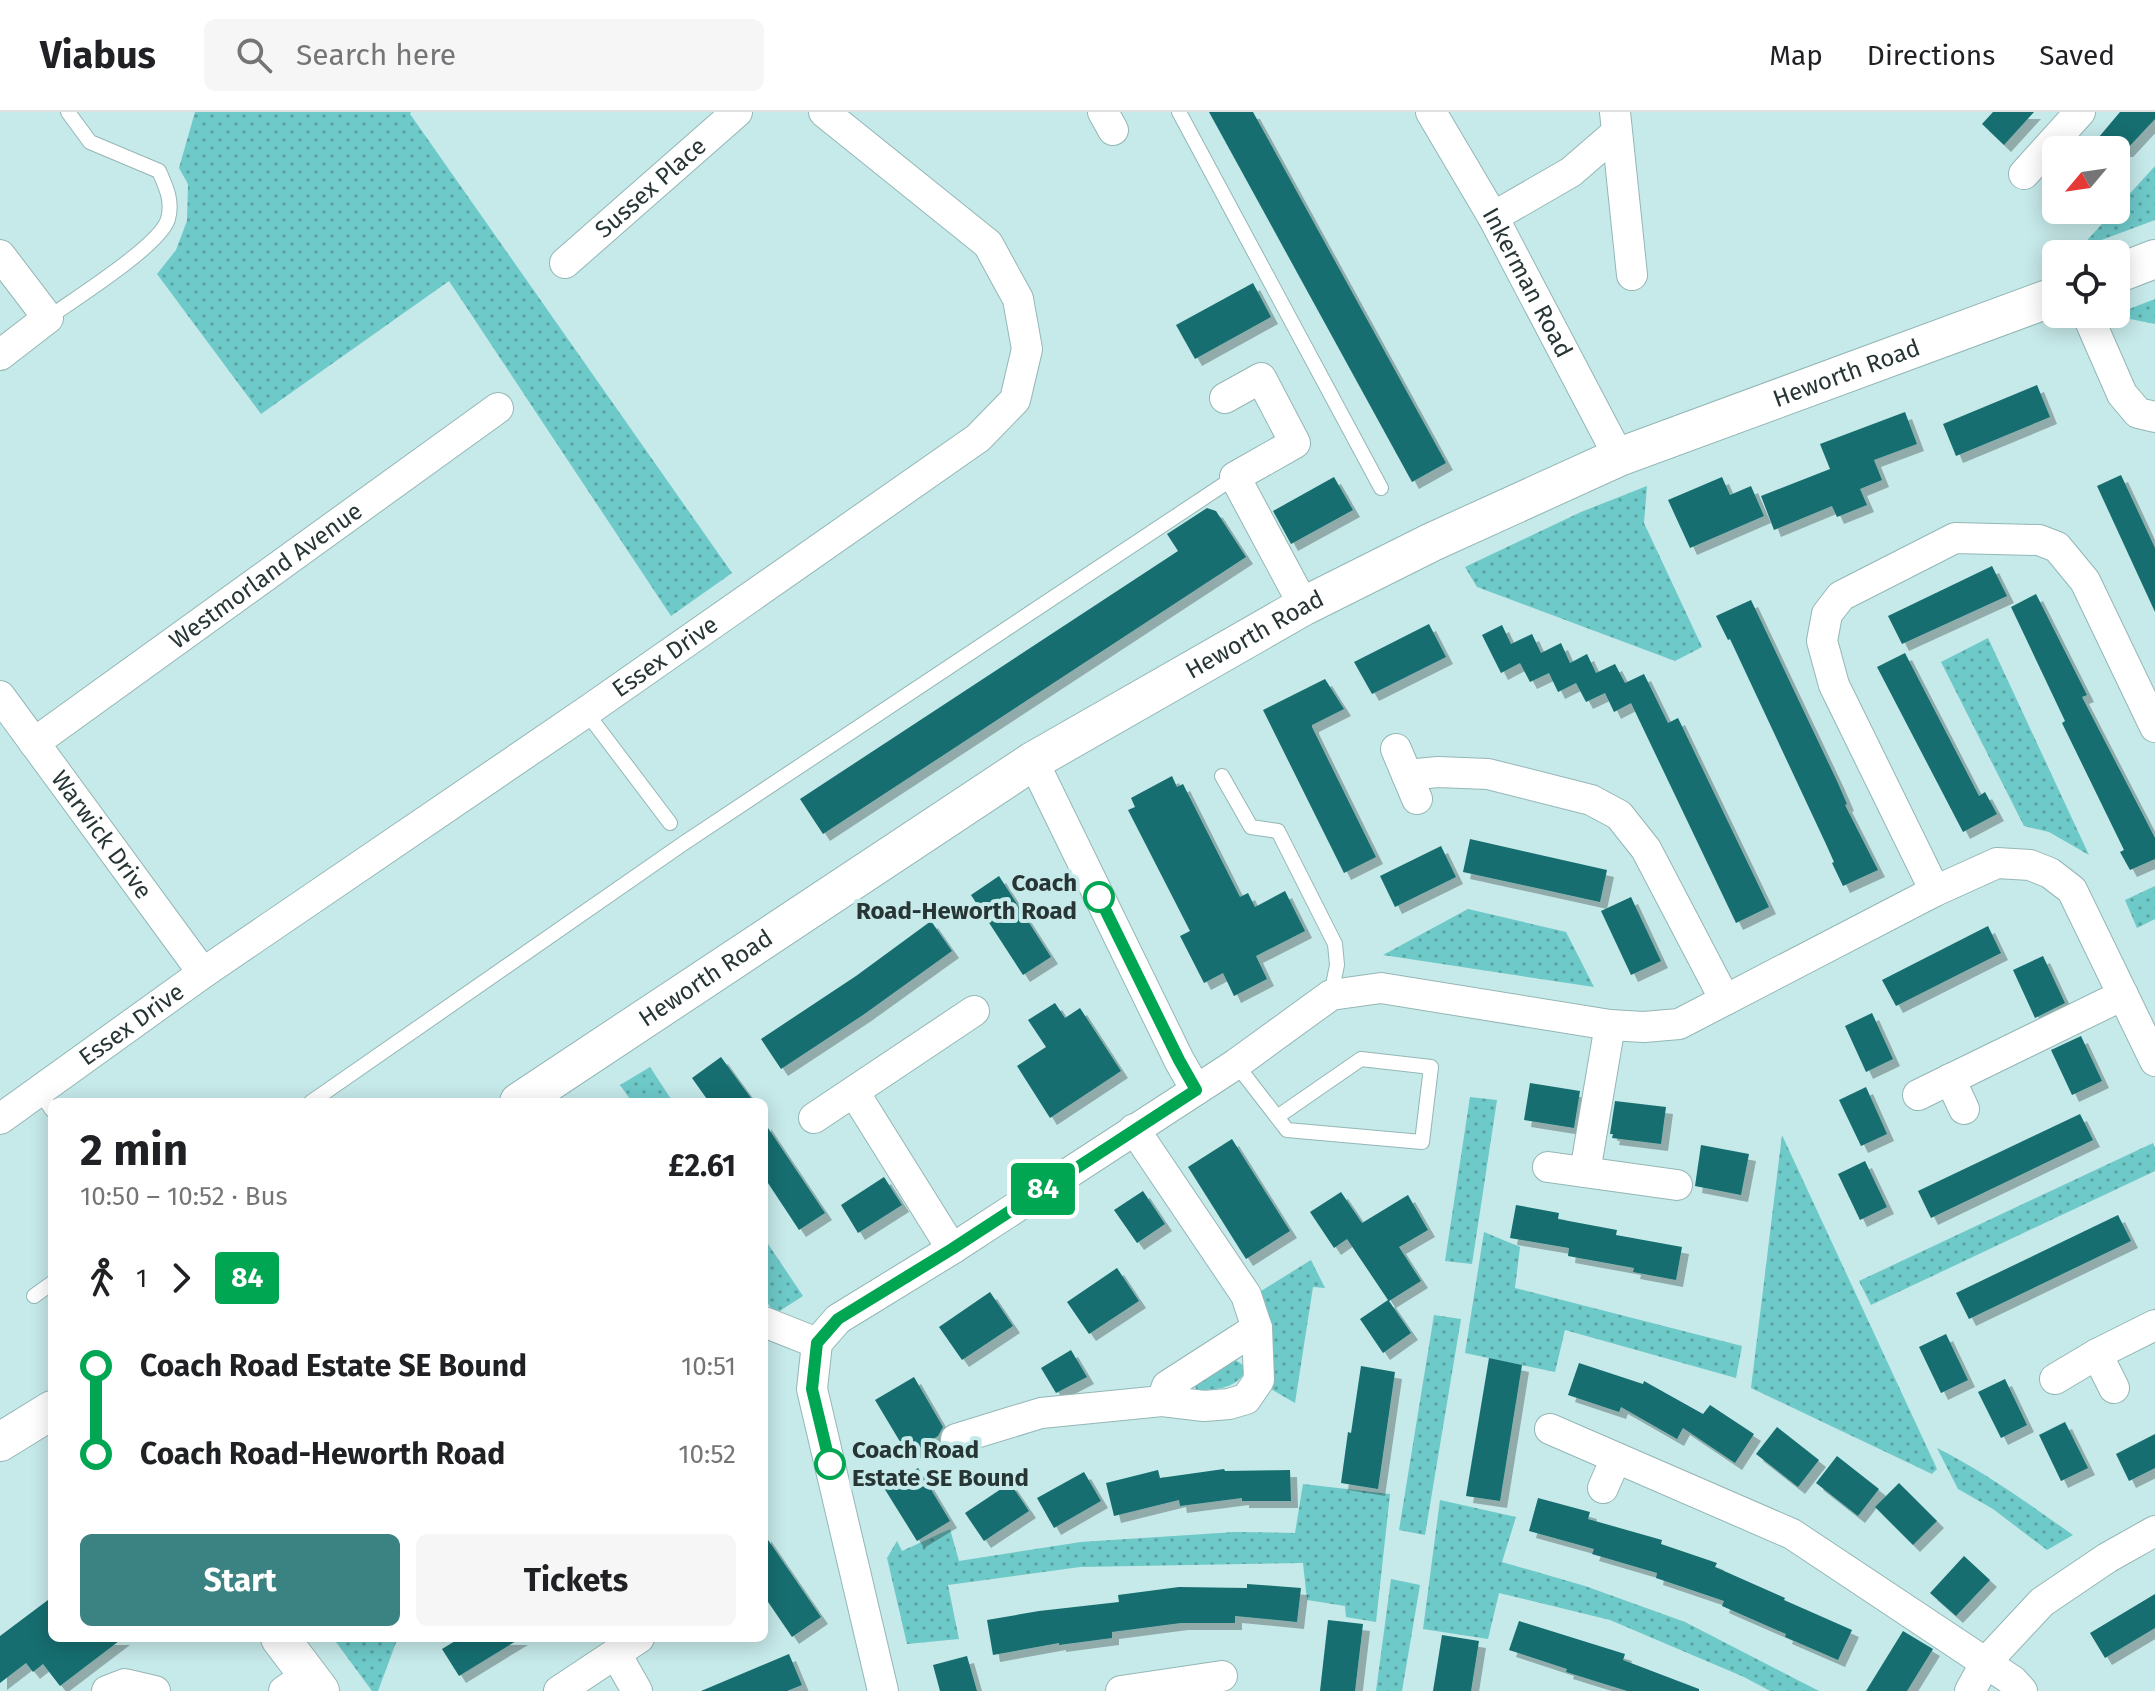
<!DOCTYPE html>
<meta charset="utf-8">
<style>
body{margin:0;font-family:"Fira Sans",sans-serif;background:#f6f6f6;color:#202124;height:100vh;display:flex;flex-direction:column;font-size:30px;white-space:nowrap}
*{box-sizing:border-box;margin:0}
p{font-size:26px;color:#757577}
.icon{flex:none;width:44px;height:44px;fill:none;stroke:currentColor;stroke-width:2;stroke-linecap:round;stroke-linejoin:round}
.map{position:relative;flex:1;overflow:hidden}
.details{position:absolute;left:48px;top:986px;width:720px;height:544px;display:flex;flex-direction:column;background:#fff;border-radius:12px;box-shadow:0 4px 20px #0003}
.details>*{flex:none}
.badge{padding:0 16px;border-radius:6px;font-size:28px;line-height:52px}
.needle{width:52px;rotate:241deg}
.tools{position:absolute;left:2042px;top:24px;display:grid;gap:16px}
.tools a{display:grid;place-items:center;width:88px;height:88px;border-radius:12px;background:#fff;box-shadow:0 4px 20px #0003;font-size:40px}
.map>.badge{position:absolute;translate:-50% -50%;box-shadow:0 0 0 4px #fff}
.legs{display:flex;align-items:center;gap:12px;height:88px;padding:0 32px;font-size:26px}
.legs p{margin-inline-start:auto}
.head{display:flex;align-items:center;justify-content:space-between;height:136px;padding:0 32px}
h1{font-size:44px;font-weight:700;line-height:60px}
.button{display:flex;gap:16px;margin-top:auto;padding:16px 32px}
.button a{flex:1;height:92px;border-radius:12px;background:#3b8383;color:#fff;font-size:32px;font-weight:700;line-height:92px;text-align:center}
.button a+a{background:#f6f6f6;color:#202124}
ul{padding:0 32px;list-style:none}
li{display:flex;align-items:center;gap:28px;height:88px;font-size:30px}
li i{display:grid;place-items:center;width:12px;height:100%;margin:0 10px;background:currentColor}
li i::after{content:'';width:20px;height:20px;margin:-10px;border:6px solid;border-radius:50%;background:#fff}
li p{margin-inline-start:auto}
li:first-child i{background:linear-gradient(#0000 50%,currentColor 0)}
li:last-child i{background:linear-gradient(currentColor 50%,#0000 0)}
header{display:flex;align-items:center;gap:48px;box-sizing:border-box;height:112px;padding:0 40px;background:#fff;border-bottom:2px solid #e0e0e0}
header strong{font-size:38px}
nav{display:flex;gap:44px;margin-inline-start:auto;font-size:28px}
.search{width:560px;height:72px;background:#f6f6f6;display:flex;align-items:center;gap:20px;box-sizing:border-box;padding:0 28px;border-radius:12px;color:#757577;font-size:30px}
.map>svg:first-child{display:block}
</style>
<header>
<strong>Viabus</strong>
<div class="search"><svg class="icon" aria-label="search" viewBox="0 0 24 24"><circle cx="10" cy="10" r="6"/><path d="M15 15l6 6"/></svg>Search here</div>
<nav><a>Map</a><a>Directions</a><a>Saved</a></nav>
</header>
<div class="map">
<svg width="2155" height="1579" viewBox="0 0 2155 1579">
<defs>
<pattern id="grass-dots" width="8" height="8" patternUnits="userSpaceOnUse" patternTransform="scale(2)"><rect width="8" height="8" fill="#6ec9c9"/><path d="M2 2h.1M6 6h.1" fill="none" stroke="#5aa4a4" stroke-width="1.8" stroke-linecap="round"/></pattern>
<filter id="shadow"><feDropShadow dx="7" dy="7" stdDeviation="0" flood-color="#0004"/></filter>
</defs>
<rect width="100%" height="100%" fill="#c6e9e9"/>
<!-- grass -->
<g fill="url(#grass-dots)">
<path d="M 195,0 L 411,0 L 410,2 L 732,461 L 671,504 L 449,169 L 261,302 L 157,162 L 176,138 L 187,109 L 188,72 L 179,56 Z"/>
<path d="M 2155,54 L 2155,108 L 2080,136 Z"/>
<path d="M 2155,187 L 2155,212 L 2110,203 L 2116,202 Z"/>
<path d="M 1647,374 L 1644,411 L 1702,535 L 1675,549 L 1477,475 L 1465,455 L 1581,400 Z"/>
<path d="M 1988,526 L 2089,743 L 2049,720 L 2024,714 L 1941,550 Z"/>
<path d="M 2155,774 L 2155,807 L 2137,816 L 2125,788 Z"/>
<path d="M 1468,797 L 1566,820 L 1594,875 L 1383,843 Z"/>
<path d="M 650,955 L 673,990 L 632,990 L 620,973 Z"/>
<path d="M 1470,985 L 1497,988 L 1472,1152 L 1445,1149 Z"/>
<path d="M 1782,1023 L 1937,1357 L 1932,1362 L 1751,1276 Z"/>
<path d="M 2153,1031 L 2155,1036 L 2155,1059 L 1871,1193 L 1859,1169 Z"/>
<path d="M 1484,1120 L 1520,1135 L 1515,1176 L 1742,1234 L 1736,1266 L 1565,1218 L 1555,1260 L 1465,1241 Z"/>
<path d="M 764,1126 L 803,1184 L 775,1202 L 764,1186 Z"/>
<path d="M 1311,1148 L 1325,1176 L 1313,1175 L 1295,1291 L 1269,1276 L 1270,1219 L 1261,1179 Z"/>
<path d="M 1434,1203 L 1461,1207 L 1425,1423 L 1399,1418 Z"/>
<path d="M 1234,1247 L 1243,1253 L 1245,1261 C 1233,1277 1216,1278 1196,1278 L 1195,1273 Z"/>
<path d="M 1937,1336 C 1985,1360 2029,1392 2073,1423 L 2047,1438 L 1993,1397 L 1958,1377 Z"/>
<path d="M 1303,1372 L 1390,1382 L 1376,1510 L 1346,1505 L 1345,1494 L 1307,1488 L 1303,1451 L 1080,1455 L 948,1473 L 959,1527 L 907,1532 L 887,1446 L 897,1429 L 902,1439 L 950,1417 L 959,1449 L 1081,1430 L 1235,1420 L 1295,1421 Z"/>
<path d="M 1440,1388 L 1516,1405 L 1502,1450 L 1585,1474 L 1685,1510 L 1819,1579 L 1770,1579 L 1744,1565 L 1610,1508 L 1499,1481 L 1488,1527 L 1423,1517 Z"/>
<path d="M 1391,1467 L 1420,1473 L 1402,1579 L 1376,1579 Z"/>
<path d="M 333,1526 L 401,1526 L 397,1528 L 378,1579 L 372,1579 Z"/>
</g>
<!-- building -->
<g fill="#166e6f" filter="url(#shadow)">
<path d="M 1209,0 L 1253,0 L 1446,351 L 1412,370 Z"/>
<path d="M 1993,0 L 2034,0 L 2004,33 L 1982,12 Z"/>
<path d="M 2120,0 L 2155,0 L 2155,7 L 2126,38 L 2088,38 Z"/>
<path d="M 1253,171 L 1271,205 L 1195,247 L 1176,213 Z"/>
<path d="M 2037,273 L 2050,305 L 1956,344 L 1943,312 Z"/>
<path d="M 1905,300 L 1917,332 L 1874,348 L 1882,368 L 1860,377 L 1867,393 L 1837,405 L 1832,394 L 1774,418 L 1761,384 L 1830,357 L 1820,332 Z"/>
<path d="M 2121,363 L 2155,436 L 2155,500 L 2097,374 Z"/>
<path d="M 1334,365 L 1353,398 L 1291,432 L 1273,399 Z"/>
<path d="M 1722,365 L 1730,383 L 1751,374 L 1764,404 L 1690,436 L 1668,388 Z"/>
<path d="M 1207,396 L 1216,399 L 1246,445 L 823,722 L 800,687 L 1178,439 L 1167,422 Z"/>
<path d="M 1992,454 L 2007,484 L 1902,532 L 1888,504 Z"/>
<path d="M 2036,482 L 2087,583 L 2082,585 L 2155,726 L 2155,747 L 2130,758 L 2120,740 L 2124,738 L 2062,611 L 2065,609 L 2011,495 Z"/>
<path d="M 1751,488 L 1837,669 L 1847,692 L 1845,693 L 1878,758 L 1843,774 L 1832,751 L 1834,750 L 1825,730 L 1730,527 L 1728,528 L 1716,504 Z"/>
<path d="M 1429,512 L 1446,545 L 1372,582 L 1354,550 Z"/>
<path d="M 1502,513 L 1511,532 L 1532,522 L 1541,541 L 1561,531 L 1570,551 L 1587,542 L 1596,561 L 1615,552 L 1625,571 L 1644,562 L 1668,611 L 1678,606 L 1769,795 L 1736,811 L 1631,591 L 1614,600 L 1605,581 L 1586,590 L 1576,571 L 1558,580 L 1549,561 L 1530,570 L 1520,551 L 1501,561 L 1482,523 Z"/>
<path d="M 1905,541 L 1979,684 L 1985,680 L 1997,702 L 1963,720 L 1877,555 Z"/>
<path d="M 1325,567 L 1344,597 L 1312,613 L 1312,615 L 1376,745 L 1344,761 L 1263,598 Z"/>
<path d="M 1172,664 L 1177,675 L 1183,672 L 1240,785 L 1248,781 L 1255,795 L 1285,779 L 1305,819 L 1256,844 L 1267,867 L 1234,884 L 1223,861 L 1204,871 L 1180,824 L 1190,819 L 1128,698 L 1135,695 L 1131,686 Z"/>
<path d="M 1470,727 L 1607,758 L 1600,790 L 1463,760 Z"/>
<path d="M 1441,734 L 1456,765 L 1395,795 L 1380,764 Z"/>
<path d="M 999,764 L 1051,845 L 1023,863 L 971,783 Z"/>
<path d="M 1631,785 L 1661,849 L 1631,863 L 1601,799 Z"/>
<path d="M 931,809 L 952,839 L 863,903 L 781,957 L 761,927 L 856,864 Z"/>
<path d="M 1988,814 L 2001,841 L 1896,894 L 1882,868 Z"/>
<path d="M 2043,844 L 2065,891 L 2035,906 L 2013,858 Z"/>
<path d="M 1055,891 L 1065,906 L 1080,896 L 1121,959 L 1050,1006 L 1017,954 L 1046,935 L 1028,908 Z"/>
<path d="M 1872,901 L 1893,947 L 1866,960 L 1845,914 Z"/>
<path d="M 2081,924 L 2102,969 L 2072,983 L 2051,938 Z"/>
<path d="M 721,945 L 740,971 L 754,990 L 709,990 L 692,966 Z"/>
<path d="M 1530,971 L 1580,979 L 1574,1016 L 1524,1008 Z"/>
<path d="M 1866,975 L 1887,1022 L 1861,1034 L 1839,988 Z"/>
<path d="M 1615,989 L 1666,995 L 1661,1032 L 1612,1026 L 1613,1022 L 1610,1022 Z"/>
<path d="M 2080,1002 L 2093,1028 L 1931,1106 L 1918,1079 Z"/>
<path d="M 764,1010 L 825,1101 L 799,1118 L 764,1065 Z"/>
<path d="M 1232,1027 L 1290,1119 L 1246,1147 L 1188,1055 Z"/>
<path d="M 1701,1033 L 1749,1042 L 1741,1083 L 1695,1074 Z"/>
<path d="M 1865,1049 L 1887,1095 L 1860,1108 L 1838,1062 Z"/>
<path d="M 884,1065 L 902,1093 L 858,1121 L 841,1093 Z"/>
<path d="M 1143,1079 L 1165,1112 L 1137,1131 L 1114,1098 Z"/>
<path d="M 1341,1080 L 1362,1111 L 1408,1083 L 1428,1118 L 1399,1135 L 1421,1169 L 1389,1189 L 1411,1221 L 1383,1241 L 1360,1207 L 1388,1188 L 1347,1127 L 1334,1136 L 1310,1100 Z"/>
<path d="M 1516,1093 L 1559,1101 L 1558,1107 L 1617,1118 L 1616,1123 L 1682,1135 L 1676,1168 L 1633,1160 L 1634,1156 L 1568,1144 L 1569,1136 L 1510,1126 Z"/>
<path d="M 2118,1103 L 2131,1129 L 1969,1207 L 1956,1181 Z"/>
<path d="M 1117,1156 L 1139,1189 L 1089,1222 L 1067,1190 Z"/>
<path d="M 990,1180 L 1013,1214 L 962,1248 L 939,1215 Z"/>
<path d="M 1946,1222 L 1968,1268 L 1941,1281 L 1919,1235 Z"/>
<path d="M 1071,1238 L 1087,1265 L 1056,1281 L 1041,1256 Z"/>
<path d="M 1489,1246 L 1522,1253 L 1500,1389 L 1466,1384 Z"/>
<path d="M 1579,1251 L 1643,1272 L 1644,1269 L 1703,1302 L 1710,1293 L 1754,1322 L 1735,1351 L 1683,1316 L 1677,1327 L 1621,1295 L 1619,1300 L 1568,1283 Z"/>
<path d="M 1361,1254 L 1395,1260 L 1378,1377 L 1341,1371 L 1348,1320 L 1351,1321 Z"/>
<path d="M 914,1265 L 943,1315 L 938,1324 L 908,1343 L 875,1288 Z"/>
<path d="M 2005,1267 L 2027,1313 L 2001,1326 L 1978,1280 Z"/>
<path d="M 2065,1310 L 2088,1356 L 2061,1369 L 2039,1323 Z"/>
<path d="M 1777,1315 L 1819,1348 L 1798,1375 L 1756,1342 Z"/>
<path d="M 2155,1322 L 2155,1356 L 2129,1369 L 2116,1342 Z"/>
<path d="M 1837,1344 L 1879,1377 L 1858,1404 L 1816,1371 Z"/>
<path d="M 918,1356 L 950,1409 L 917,1429 L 884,1376 Z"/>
<path d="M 1224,1357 L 1225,1359 L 1290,1358 L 1291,1389 L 1242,1389 L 1242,1386 L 1180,1394 L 1179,1388 L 1114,1404 L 1106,1371 L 1158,1358 L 1160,1366 Z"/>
<path d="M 1084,1360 L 1101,1389 L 1054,1416 L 1037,1386 Z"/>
<path d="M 1010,1371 L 1029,1399 L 984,1429 L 965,1401 Z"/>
<path d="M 1899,1371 L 1937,1409 L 1913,1433 L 1875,1395 Z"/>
<path d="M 1538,1386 L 1590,1400 L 1588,1407 L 1662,1428 L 1661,1432 L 1717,1451 L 1715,1455 L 1785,1486 L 1784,1488 L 1852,1518 L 1838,1548 L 1785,1525 L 1786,1522 L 1722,1494 L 1724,1489 L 1656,1466 L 1657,1461 L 1592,1442 L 1594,1437 L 1529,1419 Z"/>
<path d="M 764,1422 L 821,1505 L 792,1525 L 764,1484 Z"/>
<path d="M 1964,1444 L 1990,1468 L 1956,1504 L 1930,1481 Z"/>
<path d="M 1247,1472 L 1301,1476 L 1297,1510 L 1235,1504 L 1235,1511 L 1181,1511 L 1112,1520 L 1112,1526 L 1059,1533 L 1059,1531 L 993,1543 L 987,1508 L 1039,1499 L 1119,1490 L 1118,1483 L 1179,1475 L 1247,1476 Z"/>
<path d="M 2155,1482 L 2155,1516 L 2105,1546 L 2090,1521 Z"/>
<path d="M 52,1485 L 52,1526 L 123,1526 L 60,1574 L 43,1552 L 33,1560 L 26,1551 L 0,1571 L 0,1524 Z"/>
<path d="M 1328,1508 L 1363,1512 L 1355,1579 L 1320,1579 Z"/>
<path d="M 1519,1509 L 1625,1542 L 1623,1548 L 1699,1577 L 1699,1579 L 1627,1579 L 1566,1560 L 1567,1557 L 1509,1538 Z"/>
<path d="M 1903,1519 L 1933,1537 L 1907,1579 L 1866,1579 Z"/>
<path d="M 1442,1523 L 1479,1529 L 1471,1579 L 1433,1579 Z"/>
<path d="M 460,1526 L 521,1526 L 459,1564 L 442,1537 Z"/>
<path d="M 789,1542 L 802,1573 L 787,1579 L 701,1579 Z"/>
<path d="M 967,1544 L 977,1579 L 940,1579 L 933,1553 Z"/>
</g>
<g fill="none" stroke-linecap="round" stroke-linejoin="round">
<!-- service casing -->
<g stroke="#94b7b6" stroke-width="16">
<g id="service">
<path d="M 1179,0 L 1381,376"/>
<path d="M 48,206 C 73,188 161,133 168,107 C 173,89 166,75 159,59 L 90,30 L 68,0"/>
<path d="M 586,600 L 670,711"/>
<path d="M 1222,664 L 1251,715 L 1278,719 L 1335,832 L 1337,853 L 1331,883"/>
<path d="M 1236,952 L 1287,1018 L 1422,1030 L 1431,955 L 1361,947 L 1277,1005"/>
<path d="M 39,979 L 52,998"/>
<path d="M 311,990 L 684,731 L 1235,365"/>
<path d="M 34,1184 L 52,1171"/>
</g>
</g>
<!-- minor casing -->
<g stroke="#94b7b6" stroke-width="32">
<g id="minor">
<path d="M 1103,0 L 1113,18"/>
<path id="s1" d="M 1431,0 L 1493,105 L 1619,345"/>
<path d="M 1615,0 L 1632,163"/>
<path d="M 2024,62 L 2080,0"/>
<path d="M 1493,105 L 1571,60 L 1616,21"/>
<path d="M 0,143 L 48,206 L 0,243"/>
<path id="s2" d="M 565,151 L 737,0"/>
<path d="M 2087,202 L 2122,282 L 2138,301 L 2155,305"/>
<path d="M 1225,286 L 1261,266 L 1295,331 L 1235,365 L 1304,494"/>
<path id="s3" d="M 0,584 L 203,861"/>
<path id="s4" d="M 34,631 L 498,296"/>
<path d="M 1396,637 L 1417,687"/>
<path d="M 1033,649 L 1179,948 L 1196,978"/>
<path d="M 1407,663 L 1438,660 L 1488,662 L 1591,688 L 1619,703 L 1646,737 L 1725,888"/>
<path d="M 1935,779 L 1834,573 L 1822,529 L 1827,502 L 1841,484 L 1955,426 L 2039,428 L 2057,435 L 2085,469 L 2155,615"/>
<path d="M 1950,967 L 1964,997"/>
<path d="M 854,980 L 952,1137"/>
<path d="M 1918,983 L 2123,883"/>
<path d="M 814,1006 L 974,899"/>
<path id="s5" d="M 0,1007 L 203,861 L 586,600 L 978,326 L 1015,288 L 1027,237 L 1018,187 L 988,132 L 824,0"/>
<path d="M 1548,1055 L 1677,1073"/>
<path d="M 1585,1060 L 1610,913"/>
<path d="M 764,1210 L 817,1231"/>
<path d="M 2097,1242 L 2114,1276"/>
<path d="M 2055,1267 L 2097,1242 L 2155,1213"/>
<path d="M 1162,1289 L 1167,1274 L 1257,1216"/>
<path d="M 1550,1317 L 1792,1422 L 2013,1569 L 2022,1579"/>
<path d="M 956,1327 L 1041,1301 L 1162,1289 L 1204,1294 L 1229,1292 L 1246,1287 L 1259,1268 L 1257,1216 L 1246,1183 L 1134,1017"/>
<path d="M 1603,1376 L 1616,1346"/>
<path d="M 616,1542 L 637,1579"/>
<path d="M 107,1579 L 125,1572 L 155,1579"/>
<path d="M 284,1579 L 308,1563"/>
<path d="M 559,1579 L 639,1526"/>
<path d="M 883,1579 L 812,1277 L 817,1231 L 838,1207 L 952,1137 L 1236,952 L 1331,883 L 1381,876 L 1610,913 L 1644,915 L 1679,912 L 1935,779 L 1997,751 L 2030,753 L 2050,761 L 2072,778 L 2155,949"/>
<path d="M 1121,1579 L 1222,1564"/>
<path d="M 1970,1579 L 1986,1550 L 2042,1490 L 2107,1446 L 2155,1419"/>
</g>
</g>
<!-- tertiary casing -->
<g stroke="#94b7b6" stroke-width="40">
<g id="tertiary">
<path d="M 2116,162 L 2155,147"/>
<path id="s6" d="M 519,990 L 1033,649 L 1304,494 L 1432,430 L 1619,345 L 2056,184"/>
<path d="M 0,1330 L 52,1298"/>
<path d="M 280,1526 L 320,1579"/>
</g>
</g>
<!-- service -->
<use href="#service" stroke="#fff" stroke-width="14"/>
<!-- minor -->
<use href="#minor" stroke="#fff" stroke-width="30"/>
<!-- tertiary -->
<use href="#tertiary" stroke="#fff" stroke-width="38"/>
</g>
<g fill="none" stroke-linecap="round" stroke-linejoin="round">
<!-- line-1 casing -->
<g stroke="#fff" stroke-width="18">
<path id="line-1" d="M 830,1352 L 812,1277 L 817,1231 L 838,1207 L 952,1137 L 1196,978 L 1179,948 L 1099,785"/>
</g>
<!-- line-1 -->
<use href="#line-1" stroke="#00a651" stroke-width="12"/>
</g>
<!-- markers -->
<g fill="#fff" stroke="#00a651" stroke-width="4">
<circle cx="1099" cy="785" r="14"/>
<circle cx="830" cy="1352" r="14"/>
</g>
<g text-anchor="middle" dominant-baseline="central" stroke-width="8" stroke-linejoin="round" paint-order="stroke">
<!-- street labels -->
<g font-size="24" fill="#273535" stroke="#c6e9e9">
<text stroke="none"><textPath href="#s2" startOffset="114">Sussex Place</textPath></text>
<text stroke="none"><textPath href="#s1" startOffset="196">Inkerman Road</textPath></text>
<text stroke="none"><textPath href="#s6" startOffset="1520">Heworth Road</textPath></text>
<text stroke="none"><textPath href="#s4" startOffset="286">Westmorland Avenue</textPath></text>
<text stroke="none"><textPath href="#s6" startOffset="872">Heworth Road</textPath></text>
<text stroke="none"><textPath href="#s5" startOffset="810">Essex Drive</textPath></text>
<text stroke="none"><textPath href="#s3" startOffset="172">Warwick Drive</textPath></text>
<text stroke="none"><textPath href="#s6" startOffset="224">Heworth Road</textPath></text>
<text stroke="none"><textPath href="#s5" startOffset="162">Essex Drive</textPath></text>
</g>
<!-- stop labels -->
<g font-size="24" font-weight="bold" fill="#273535" stroke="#c6e9e9" text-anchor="end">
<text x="1077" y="771">Coach<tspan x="1077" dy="28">Road-Heworth Road</tspan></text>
<text x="852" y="1338" text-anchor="start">Coach Road<tspan x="852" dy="28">Estate SE Bound</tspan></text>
</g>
</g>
</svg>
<div class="tools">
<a><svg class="needle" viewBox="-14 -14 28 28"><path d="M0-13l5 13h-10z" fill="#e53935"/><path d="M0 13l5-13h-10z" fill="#757577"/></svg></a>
<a><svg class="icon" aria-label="locate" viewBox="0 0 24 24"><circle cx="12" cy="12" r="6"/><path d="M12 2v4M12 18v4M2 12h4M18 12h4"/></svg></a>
</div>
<b class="badge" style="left:1043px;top:1077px;background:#00a651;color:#fff">84</b>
<section class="details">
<div class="head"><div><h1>2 min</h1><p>10:50 – 10:52 · Bus</p></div><b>£2.61</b></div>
<div class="legs"><svg class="icon" aria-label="walk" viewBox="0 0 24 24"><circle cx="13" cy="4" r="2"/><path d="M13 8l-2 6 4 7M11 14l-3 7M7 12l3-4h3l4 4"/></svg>1<svg class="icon" aria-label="forward" viewBox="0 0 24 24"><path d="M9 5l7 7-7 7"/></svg><b class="badge" style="background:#00a651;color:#fff">84</b></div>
<ul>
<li><i style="color:#00a651"></i><b>Coach Road Estate SE Bound</b><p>10:51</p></li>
<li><i style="color:#00a651"></i><b>Coach Road-Heworth Road</b><p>10:52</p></li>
</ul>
<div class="button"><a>Start</a><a>Tickets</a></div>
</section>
</div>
